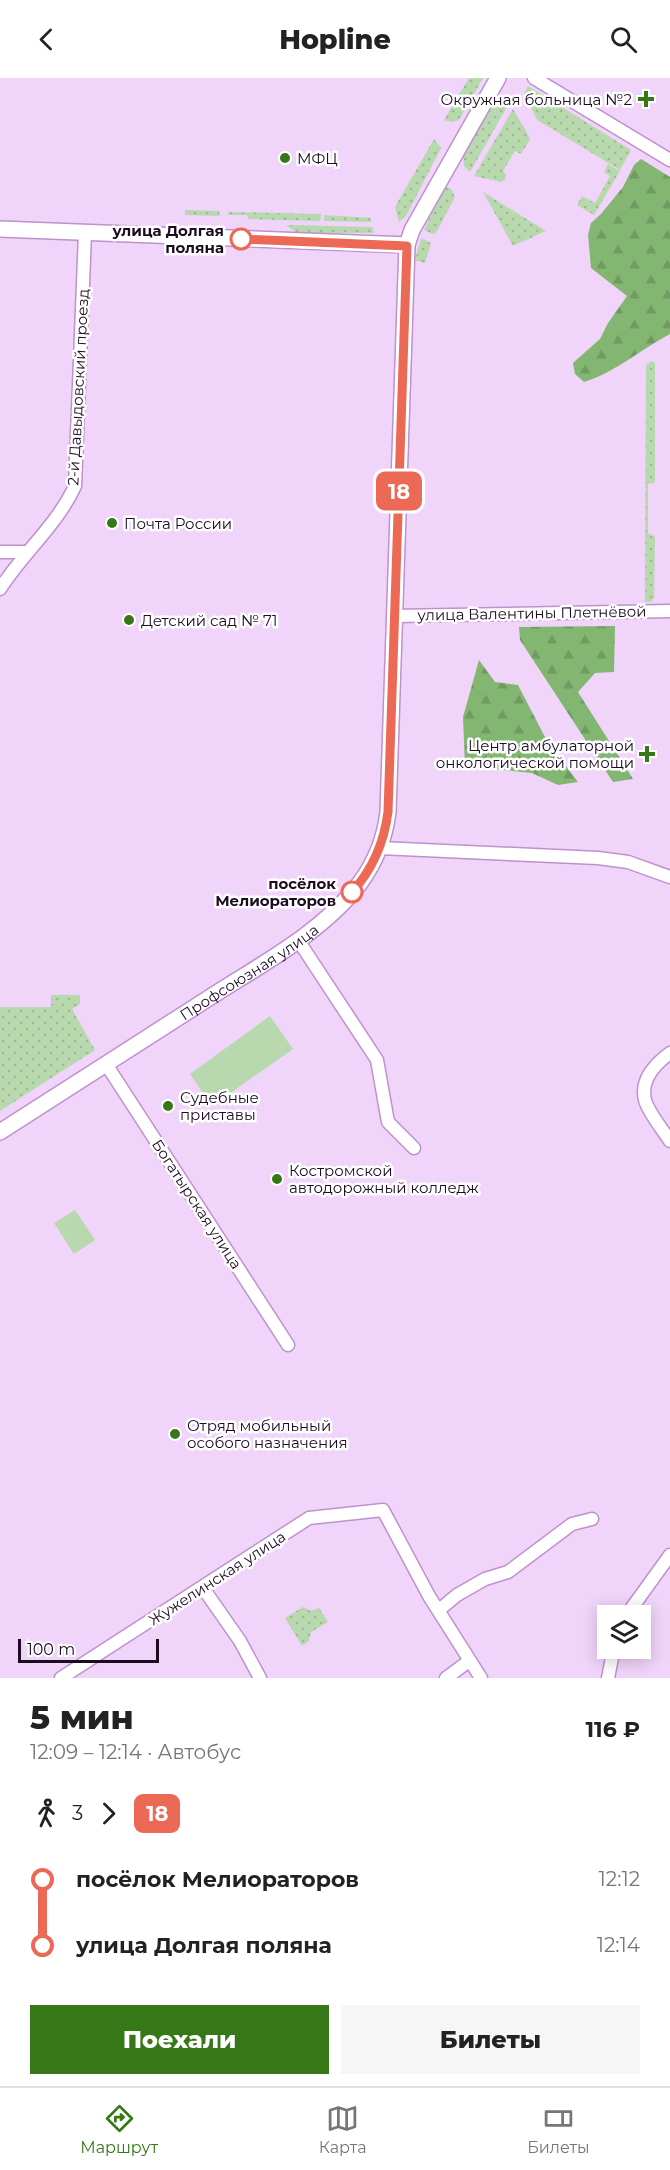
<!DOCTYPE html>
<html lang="ru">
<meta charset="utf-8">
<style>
body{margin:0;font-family:Montserrat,sans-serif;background:#f6f6f6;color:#222;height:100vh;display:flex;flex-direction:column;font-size:22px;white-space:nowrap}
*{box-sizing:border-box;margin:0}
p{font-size:20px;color:#767676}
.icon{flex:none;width:33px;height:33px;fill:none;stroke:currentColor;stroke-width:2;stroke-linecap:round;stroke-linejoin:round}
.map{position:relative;height:1600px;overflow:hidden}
.panel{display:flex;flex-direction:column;background:#fff;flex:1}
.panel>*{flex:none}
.badge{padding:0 12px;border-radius:9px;font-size:21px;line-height:39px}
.buttons{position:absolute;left:597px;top:1527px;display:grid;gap:12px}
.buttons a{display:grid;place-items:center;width:54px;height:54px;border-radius:0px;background:#fff;box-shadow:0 3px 15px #0003;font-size:30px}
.scale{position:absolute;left:18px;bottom:15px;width:141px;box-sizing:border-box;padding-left:6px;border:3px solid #1c0b21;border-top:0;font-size:16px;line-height:21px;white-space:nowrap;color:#1c0b21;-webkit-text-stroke:4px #fff;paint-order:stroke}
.map>.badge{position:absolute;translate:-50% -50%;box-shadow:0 0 0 3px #fff}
.legs{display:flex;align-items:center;gap:9px;height:66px;padding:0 30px;font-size:20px}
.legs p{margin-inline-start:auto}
.headline{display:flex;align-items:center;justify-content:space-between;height:102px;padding:0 30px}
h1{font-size:33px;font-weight:800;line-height:45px}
.cta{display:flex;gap:12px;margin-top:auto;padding:12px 30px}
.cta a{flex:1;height:69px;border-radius:0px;background:#367817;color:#fff;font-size:24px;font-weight:800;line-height:69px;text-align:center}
.cta a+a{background:#f6f6f6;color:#222}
ul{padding:0 30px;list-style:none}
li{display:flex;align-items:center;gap:21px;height:66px;font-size:22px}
li i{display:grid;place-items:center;width:9px;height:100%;margin:0 8px;background:currentColor}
li i::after{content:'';width:15px;height:15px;margin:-8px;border:4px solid;border-radius:50%;background:#fff}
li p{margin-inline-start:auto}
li:first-child i{background:linear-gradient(#0000 50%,currentColor 0)}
li:last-child i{background:linear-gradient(currentColor 50%,#0000 0)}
header{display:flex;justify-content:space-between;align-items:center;height:78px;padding:0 30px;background:#fff;font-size:27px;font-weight:800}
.tab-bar{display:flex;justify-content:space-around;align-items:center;height:84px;border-top:2px solid #e0e0e0;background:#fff;font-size:16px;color:#767676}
.tab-bar a{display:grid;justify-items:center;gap:3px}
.tab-bar .on{color:#367817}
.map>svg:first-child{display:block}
</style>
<header><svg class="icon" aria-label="back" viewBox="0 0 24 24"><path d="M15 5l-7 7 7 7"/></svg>Hopline<svg class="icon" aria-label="search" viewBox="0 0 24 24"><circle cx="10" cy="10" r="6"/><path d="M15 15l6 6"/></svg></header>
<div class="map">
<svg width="670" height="1600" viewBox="0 0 670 1600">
<defs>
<pattern id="grass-dots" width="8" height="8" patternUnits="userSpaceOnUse" patternTransform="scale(1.5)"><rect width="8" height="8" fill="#b8d9ad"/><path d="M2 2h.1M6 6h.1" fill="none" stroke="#9eb995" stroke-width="1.8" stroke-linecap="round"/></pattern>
<pattern id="forest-firs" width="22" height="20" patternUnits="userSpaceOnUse" patternTransform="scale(1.5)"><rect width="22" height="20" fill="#82b671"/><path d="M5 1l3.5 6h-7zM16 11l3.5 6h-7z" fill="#709b62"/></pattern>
</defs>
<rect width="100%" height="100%" fill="#f0d4fa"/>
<!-- grass -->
<g fill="url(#grass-dots)">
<path d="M 469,0 L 483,0 L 459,42 L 452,44 L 444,42 Z"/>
<path d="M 528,8 L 631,72 L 620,92 L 537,42 L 524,15 Z"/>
<path d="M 502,27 L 507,29 L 470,94 L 464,88 L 463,77 L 490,31 L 495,28 Z"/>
<path d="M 513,31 L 530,60 L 529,63 L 521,76 L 515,73 L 503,93 L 506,96 L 505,102 L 501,104 L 474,98 Z"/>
<path d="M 434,61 L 441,70 L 406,138 L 399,144 L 395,129 Z"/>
<path d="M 608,86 L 620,93 L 594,137 L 577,127 L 582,118 L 595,125 L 610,98 L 604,94 Z"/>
<path d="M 446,109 L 451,111 L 455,119 L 436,155 L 432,156 L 424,152 L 441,115 Z"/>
<path d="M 483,114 L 546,153 L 513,168 Z"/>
<path d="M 185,132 L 219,133 L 220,138 L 185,137 Z"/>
<path d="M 228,134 L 321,136 L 320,143 L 249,141 L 247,137 L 228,137 Z"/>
<path d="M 324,137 L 371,140 L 371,144 L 324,143 Z"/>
<path d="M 286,147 L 371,149 L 373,150 L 374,155 L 297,155 Z"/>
<path d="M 421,160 L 431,165 L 425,185 L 415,182 Z"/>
<path d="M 652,283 L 655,285 L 655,402 L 654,405 L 648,406 L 648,455 L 655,459 L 654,520 L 651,524 L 645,524 L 646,287 Z"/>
<path d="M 51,917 L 80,917 L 80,926 L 72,931 L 95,972 L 0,1033 L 0,929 L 51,929 Z"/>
<path d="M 303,1529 L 311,1533 L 319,1530 L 328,1544 L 311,1554 L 309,1563 L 302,1568 L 285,1540 Z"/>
</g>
<!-- forest -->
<g fill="url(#forest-firs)">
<path d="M 641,81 L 670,99 L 670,256 C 641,271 616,294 584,304 L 575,296 L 573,285 L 600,261 L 608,245 L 627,218 L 591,190 L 588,157 L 591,145 L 601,136 L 623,109 L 634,87 Z"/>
<path d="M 615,548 L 614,594 L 595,595 L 578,614 L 633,701 L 613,704 L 520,562 L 519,549 Z"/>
<path d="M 479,582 L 495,604 L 518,607 L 547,663 L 578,704 L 558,707 L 532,695 L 465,688 L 463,639 Z"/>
</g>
<!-- pitch -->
<g fill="#b8d9ad">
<path d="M 270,938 L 293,971 L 212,1028 L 190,996 Z"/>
<path d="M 75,1132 L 95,1162 L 74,1176 L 54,1145 Z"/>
</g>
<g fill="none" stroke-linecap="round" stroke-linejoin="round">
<!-- minor casing -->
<g stroke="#bf91cd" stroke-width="15">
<g id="minor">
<path d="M 534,0 L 670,82"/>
<path d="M 0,474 L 27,474"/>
<path d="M 0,511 C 23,475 57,447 75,408 L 85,155"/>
<path d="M 395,538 L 670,533"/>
<path d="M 380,770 L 598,780 L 628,784 L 670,799"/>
<path d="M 298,862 L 377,982 L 388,1044 L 414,1070"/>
<path d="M 670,975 C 655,986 640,1002 645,1022 C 648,1034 663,1052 670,1063"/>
<path d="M 106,986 L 288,1267"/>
<path d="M 203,1510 L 240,1563 L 260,1600"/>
<path d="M 439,1532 L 457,1517 L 485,1501 L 508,1494 L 572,1446 L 592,1441"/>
<path d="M 626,1538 L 670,1477"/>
<path d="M 61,1600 L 309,1440 L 383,1432 L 429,1518 L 481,1600"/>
<path d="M 446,1600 L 469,1583"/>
<path d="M 608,1600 L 614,1570"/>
</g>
</g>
<!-- major casing -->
<g stroke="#bf91cd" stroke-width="18">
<g id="major">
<path d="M 0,151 L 407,167"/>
<path id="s1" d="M 0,1054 C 71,1008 141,964 212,918 C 262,886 324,853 360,805 C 376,783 385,760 388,734 L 407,167 L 412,152 L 498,0"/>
</g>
</g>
<!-- minor -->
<use href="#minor" stroke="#fff" stroke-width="12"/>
<!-- major -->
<use href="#major" stroke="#fff" stroke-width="15"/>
</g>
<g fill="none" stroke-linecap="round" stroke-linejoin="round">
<!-- line-1 casing -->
<g stroke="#fff" stroke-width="14">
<path id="line-1" d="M 241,161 L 407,168 L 388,734 C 384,765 373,791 352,814"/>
</g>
<!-- line-1 -->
<use href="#line-1" stroke="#ec6a55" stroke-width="9"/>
</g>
<!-- markers -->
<g fill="#367817" stroke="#fff" stroke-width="2">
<path d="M643 12h6v6h6v6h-6v6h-6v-6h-6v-6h6z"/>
<circle cx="285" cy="80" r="6"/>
<circle cx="112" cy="445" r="6"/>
<circle cx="129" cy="542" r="6"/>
<path d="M644 667h6v6h6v6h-6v6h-6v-6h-6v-6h6z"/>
<circle cx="168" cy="1028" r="6"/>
<circle cx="277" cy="1101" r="6"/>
<circle cx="175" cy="1356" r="6"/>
</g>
<g fill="#fff" stroke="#ec6a55" stroke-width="3">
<circle cx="241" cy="161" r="10"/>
<circle cx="352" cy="814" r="10"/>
</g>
<g text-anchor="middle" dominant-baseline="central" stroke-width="5" stroke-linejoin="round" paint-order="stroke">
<!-- poi labels -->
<g font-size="15" fill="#1c0b21" stroke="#fff" text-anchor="start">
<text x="632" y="21" text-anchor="end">Окружная больница №2</text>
<text x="297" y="80">МФЦ</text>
<text x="124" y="445">Почта России</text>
<text x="141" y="542">Детский сад № 71</text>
<text x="634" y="667" text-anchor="end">Центр амбулаторной<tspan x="634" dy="17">онкологической помощи</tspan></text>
<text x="180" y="1019">Судебные<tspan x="180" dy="17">приставы</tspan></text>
<text x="289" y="1092">Костромской<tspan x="289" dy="17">автодорожный колледж</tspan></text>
<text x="187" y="1347">Отряд мобильный<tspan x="187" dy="17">особого назначения</tspan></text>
</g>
<!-- stop labels -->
<g font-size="15" font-weight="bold" fill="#1c0b21" stroke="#fff" text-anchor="end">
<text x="224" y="152">улица Долгая<tspan x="224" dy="17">поляна</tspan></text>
<text x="336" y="805">посёлок<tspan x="336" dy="17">Мелиораторов</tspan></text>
</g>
<!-- street labels -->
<g font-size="15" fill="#1c0b21" stroke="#fff">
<text transform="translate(78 309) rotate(-87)">2-й Давыдовский проезд</text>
<text transform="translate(532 535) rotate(-1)">улица Валентины Плетнёвой</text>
<text stroke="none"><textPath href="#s1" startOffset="296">Профсоюзная улица</textPath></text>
<text transform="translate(197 1126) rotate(57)">Богатырская улица</text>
<text transform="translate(217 1500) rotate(-33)">Жужелинская улица</text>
</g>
</g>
</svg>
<div class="buttons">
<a><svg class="icon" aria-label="layers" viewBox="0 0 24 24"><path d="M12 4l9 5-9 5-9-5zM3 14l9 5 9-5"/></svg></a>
</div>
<div class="scale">100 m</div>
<b class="badge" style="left:399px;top:413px;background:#ec6a55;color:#fff">18</b>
</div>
<section class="panel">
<div class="headline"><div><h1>5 мин</h1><p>12:09 – 12:14 · Автобус</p></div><b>116 ₽</b></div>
<div class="legs"><svg class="icon" aria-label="walk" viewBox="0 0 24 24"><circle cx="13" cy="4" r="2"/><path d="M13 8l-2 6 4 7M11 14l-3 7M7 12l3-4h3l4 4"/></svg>3<svg class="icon" aria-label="forward" viewBox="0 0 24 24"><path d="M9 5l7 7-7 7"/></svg><b class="badge" style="background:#ec6a55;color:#fff">18</b></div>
<ul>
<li><i style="color:#ec6a55"></i><b>посёлок Мелиораторов</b><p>12:12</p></li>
<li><i style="color:#ec6a55"></i><b>улица Долгая поляна</b><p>12:14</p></li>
</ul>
<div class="cta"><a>Поехали</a><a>Билеты</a></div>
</section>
<nav class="tab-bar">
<a class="on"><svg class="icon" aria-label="directions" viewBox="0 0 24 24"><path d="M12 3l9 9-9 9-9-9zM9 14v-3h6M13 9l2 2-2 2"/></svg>Маршрут</a>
<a><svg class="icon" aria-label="map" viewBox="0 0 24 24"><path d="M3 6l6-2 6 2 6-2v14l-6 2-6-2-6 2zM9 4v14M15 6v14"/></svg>Карта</a>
<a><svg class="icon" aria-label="tickets" viewBox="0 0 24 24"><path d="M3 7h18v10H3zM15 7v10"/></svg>Билеты</a>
</nav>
